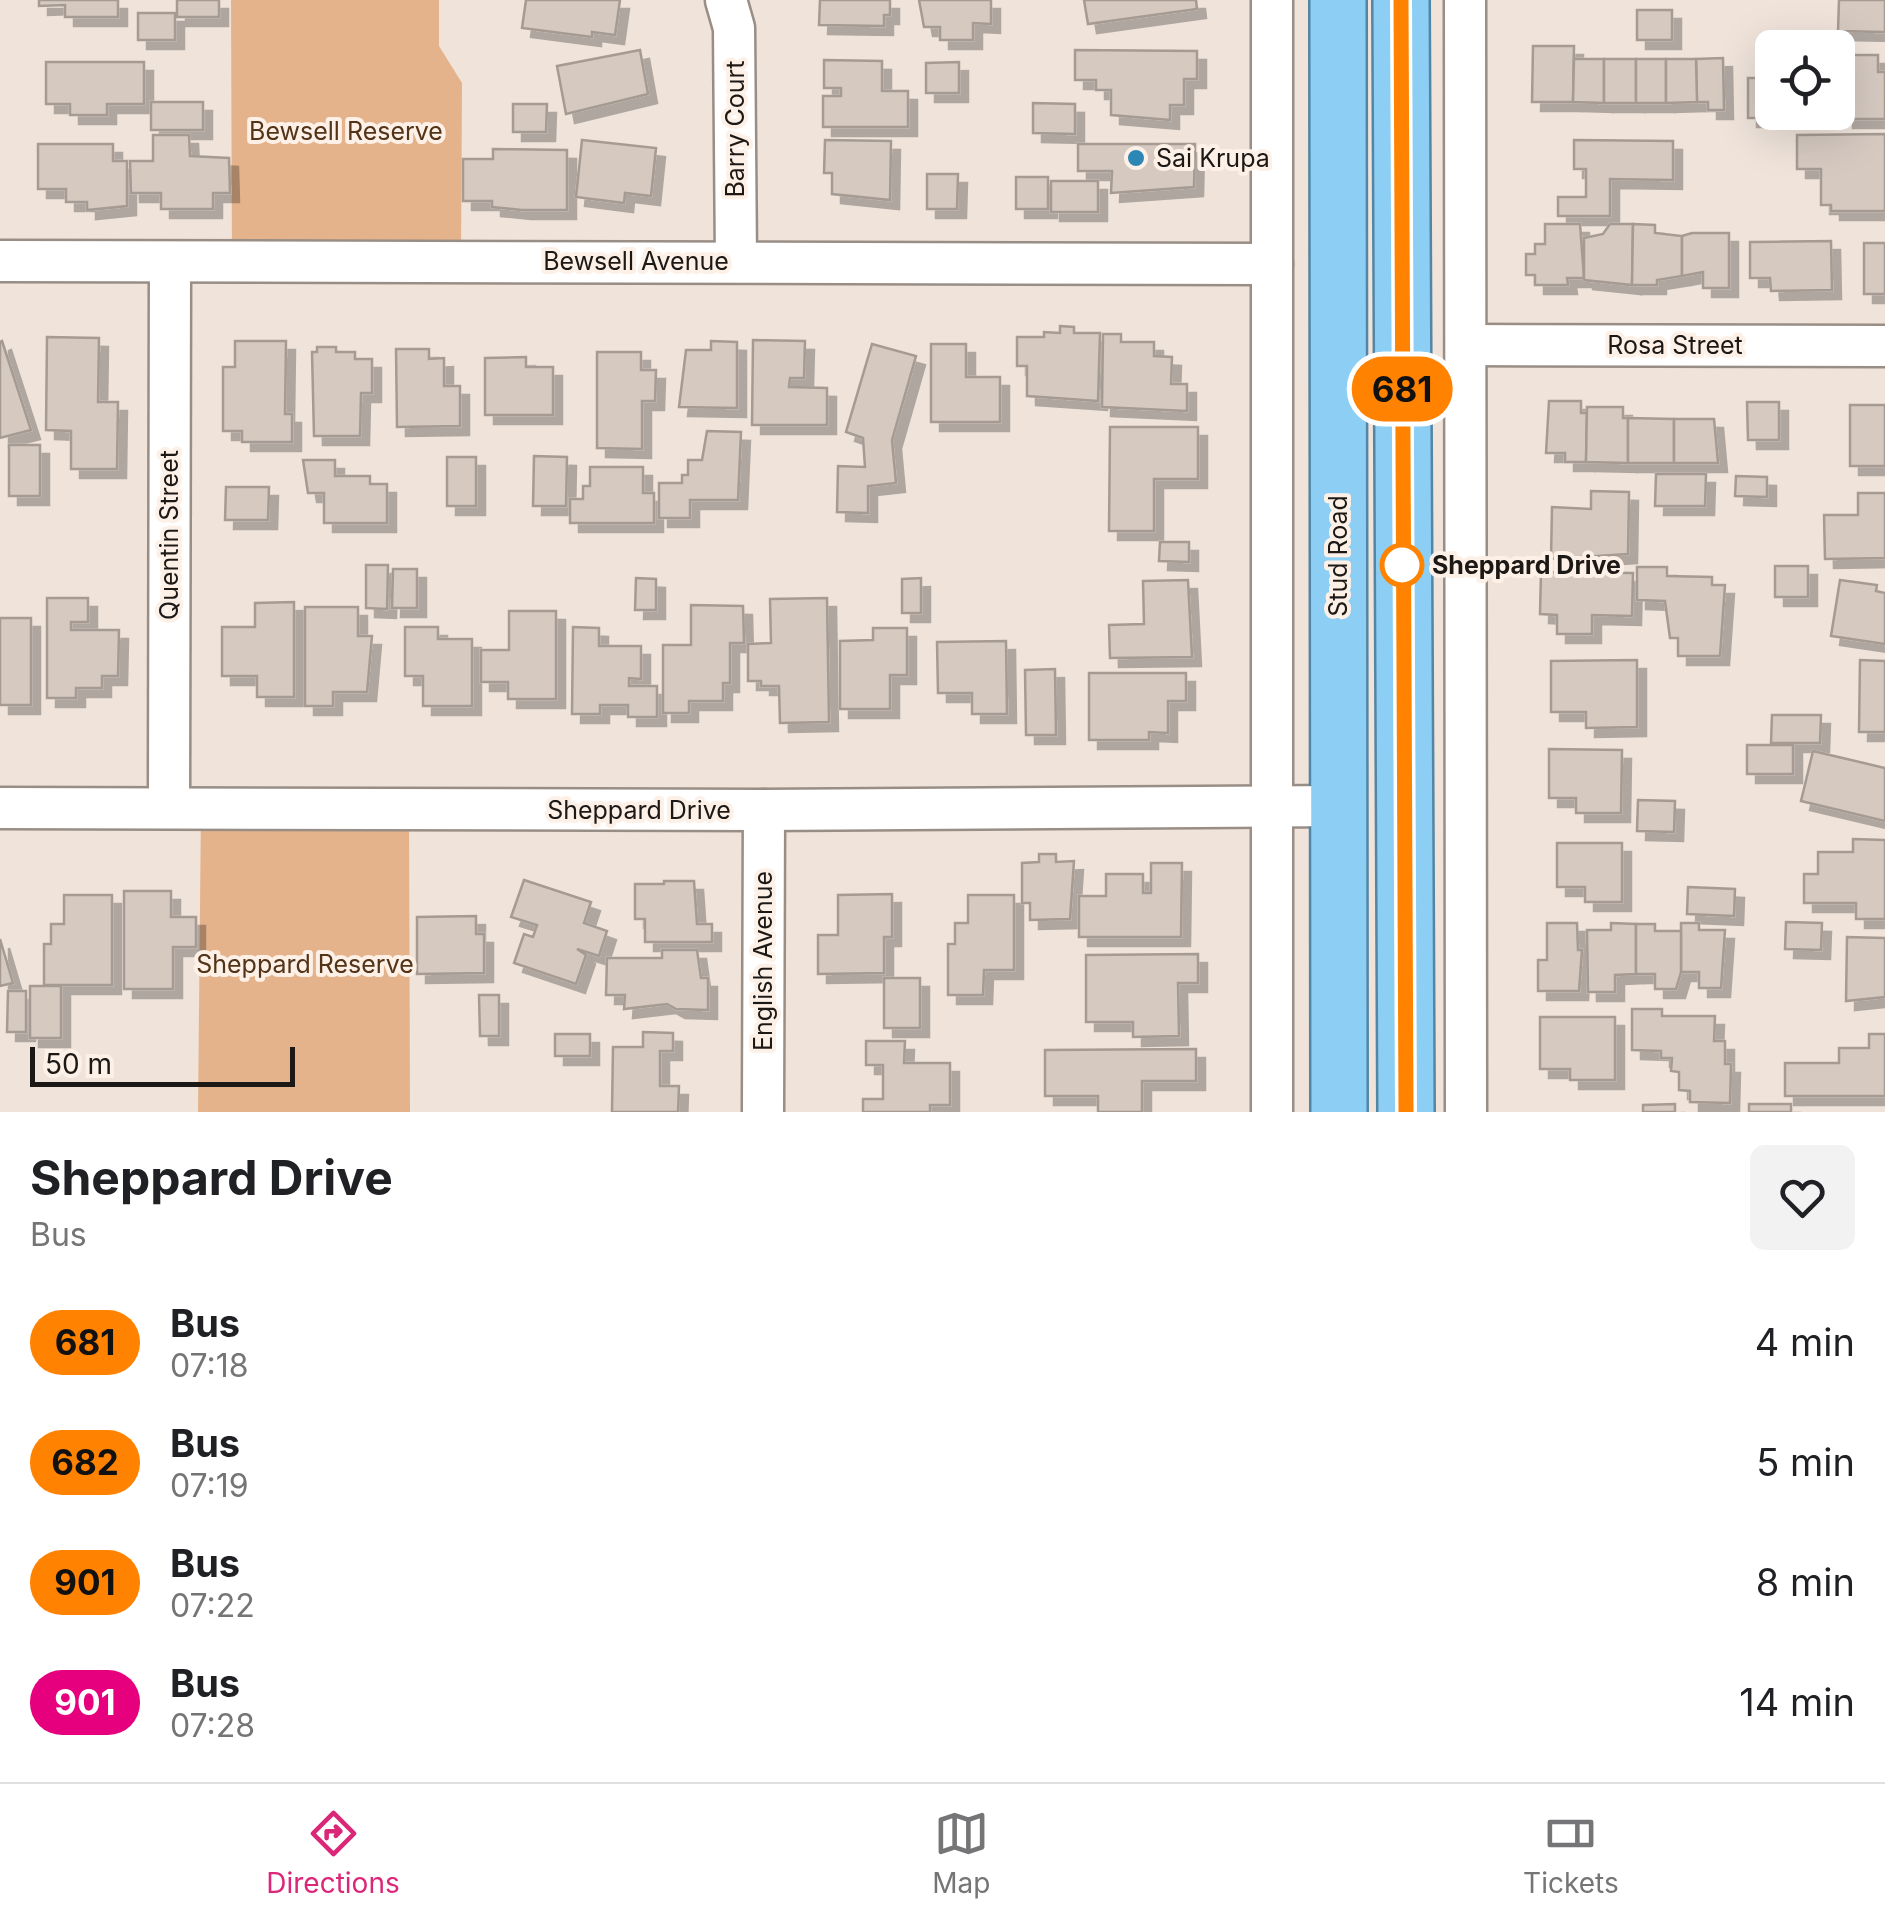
<!DOCTYPE html>
<style>
body{margin:0;font-family:Inter,sans-serif;background:#f2f2f2;color:#202124;height:100vh;display:flex;flex-direction:column;font-size:38px;white-space:nowrap}
*{box-sizing:border-box;margin:0}
p{font-size:32px;color:#757577}
.icon{flex:none;width:55px;height:55px;fill:none;stroke:currentColor;stroke-width:2;stroke-linecap:round;stroke-linejoin:round}
.map{position:relative;height:1112px;overflow:hidden}
.details{display:flex;flex-direction:column;background:#fff;flex:1}
.details>*{flex:none}
.badge{padding:0 20px;border-radius:32px;font-size:35px;line-height:65px}
.fabs{position:absolute;left:1755px;top:30px;display:grid;gap:20px}
.fabs a{display:grid;place-items:center;width:100px;height:100px;border-radius:15px;background:#fff;box-shadow:0 10px 40px #0002;font-size:50px}
.scale{position:absolute;left:30px;bottom:25px;width:265px;box-sizing:border-box;padding-left:10px;border:5px solid #1c1815;border-top:0;font-size:28px;line-height:35px;white-space:nowrap;color:#1c1815;-webkit-text-stroke:8px #fdf0e7;paint-order:stroke}
.map>.badge{position:absolute;translate:-50% -50%;box-shadow:0 0 0 5px #fff}
.round{display:grid;place-items:center;flex:none;width:105px;height:105px;border-radius:15px;background:#f2f2f2}
.overview{display:flex;align-items:center;justify-content:space-between;height:170px;padding:0 30px}
h1{font-size:48px;font-weight:700;line-height:75px}
ul{padding:0;list-style:none}
li{display:flex;align-items:center;gap:30px;height:120px;padding:0 30px}
li div{flex:1}
li b{display:block;font-size:38px}
li em{font-style:normal}
li .badge{min-width:110px;font-weight:700;text-align:center}
.dock{display:flex;justify-content:space-around;align-items:center;height:140px;border-top:2px solid #e0e0e0;background:#fff;font-size:28px;color:#757577}
.dock a{display:grid;justify-items:center;gap:5px}
.dock .selected{color:#db2777}
.map>svg:first-child{display:block}
</style>
<div class="map">
<svg width="1885" height="1112" viewBox="0 0 1885 1112">
<defs>
<filter id="shadow"><feDropShadow dx="9" dy="9" stdDeviation="0" flood-color="#0004"/></filter>
</defs>
<rect width="100%" height="100%" fill="#efe3da"/>
<!-- green -->
<g fill="#e5b38b">
<path d="M 231,0 L 439,0 L 439,46 L 462,83 L 461,261 L 232,263 Z"/>
<path d="M 201,807 L 409,808 L 410,1112 L 198,1112 Z"/>
</g>
<!-- building -->
<g fill="#d5c9c0" stroke="#a69b92" stroke-width="2.5" filter="url(#shadow)">
<path d="M 39,0 L 118,0 L 118,17 L 65,17 L 65,5 L 39,6 Z"/>
<rect x="177" y="0" width="42" height="17"/>
<path d="M 526,0 L 620,0 L 615,35 L 592,32 L 592,37 L 522,28 Z"/>
<path d="M 820,0 L 890,0 L 890,15 L 884,15 L 884,26 L 819,25 Z"/>
<path d="M 919,0 L 991,0 L 991,24 L 973,23 L 973,40 L 940,40 L 940,27 L 924,27 Z"/>
<path d="M 1084,0 L 1196,0 L 1197,9 L 1088,24 Z"/>
<path d="M 1839,0 L 1885,0 L 1885,32 L 1838,31 Z"/>
<rect x="1637" y="10" width="35" height="30"/>
<rect x="138" y="13" width="37" height="27"/>
<path d="M 1533,46 L 1574,46 L 1573,102 L 1532,102 Z"/>
<path d="M 640,50 L 648,94 L 566,114 L 557,66 Z"/>
<path d="M 1075,50 L 1197,51 L 1197,79 L 1184,79 L 1184,105 L 1170,105 L 1170,120 L 1111,115 L 1111,90 L 1096,90 L 1096,80 L 1075,80 Z"/>
<path d="M 1844,55 L 1878,55 L 1878,72 L 1885,72 L 1885,119 L 1844,119 Z"/>
<path d="M 1723,58 L 1724,110 L 1708,110 L 1708,102 L 1697,102 L 1696,59 Z"/>
<path d="M 1760,58 L 1772,58 L 1772,112 L 1821,112 L 1821,118 L 1748,118 L 1748,78 L 1760,78 Z"/>
<path d="M 1574,59 L 1604,59 L 1604,103 L 1573,102 Z"/>
<rect x="1604" y="59" width="32" height="44"/>
<rect x="1636" y="59" width="30" height="44"/>
<path d="M 1666,59 L 1696,59 L 1697,102 L 1666,103 Z"/>
<path d="M 824,60 L 882,61 L 882,91 L 908,91 L 908,127 L 823,127 L 823,96 L 841,96 L 841,88 L 824,88 Z"/>
<path d="M 46,62 L 144,62 L 144,104 L 107,104 L 107,115 L 70,115 L 70,104 L 46,104 Z"/>
<path d="M 959,62 L 959,93 L 926,93 L 926,63 Z"/>
<rect x="151" y="102" width="52" height="28"/>
<path d="M 1033,103 L 1075,104 L 1075,134 L 1033,133 Z"/>
<path d="M 513,104 L 547,104 L 546,132 L 513,132 Z"/>
<path d="M 1885,134 L 1885,211 L 1831,211 L 1831,205 L 1821,205 L 1821,169 L 1797,169 L 1797,135 Z"/>
<path d="M 153,135 L 189,135 L 190,156 L 229,158 L 230,193 L 213,193 L 213,209 L 161,209 L 161,193 L 131,193 L 130,161 L 153,161 Z"/>
<path d="M 582,140 L 656,148 L 651,196 L 625,193 L 624,203 L 576,197 Z"/>
<path d="M 825,140 L 891,141 L 890,200 L 832,194 L 832,173 L 824,173 Z"/>
<path d="M 1574,140 L 1673,141 L 1673,180 L 1610,179 L 1610,216 L 1558,216 L 1558,197 L 1586,197 L 1586,169 L 1574,169 Z"/>
<path d="M 38,144 L 113,144 L 113,161 L 127,161 L 127,206 L 87,210 L 87,202 L 66,202 L 66,189 L 38,189 Z"/>
<path d="M 1078,144 L 1195,144 L 1194,187 L 1111,193 L 1112,171 L 1078,171 Z"/>
<path d="M 493,149 L 567,150 L 567,210 L 522,210 L 492,207 L 492,201 L 463,201 L 463,159 L 493,159 Z"/>
<path d="M 927,174 L 958,174 L 957,209 L 927,209 Z"/>
<rect x="1016" y="177" width="32" height="32"/>
<rect x="1051" y="181" width="47" height="31"/>
<path d="M 1545,224 L 1580,224 L 1584,278 L 1567,278 L 1568,285 L 1535,285 L 1535,275 L 1526,275 L 1526,254 L 1535,254 L 1535,244 L 1545,244 Z"/>
<path d="M 1610,224 L 1633,224 L 1632,285 L 1584,280 L 1584,238 L 1603,234 Z"/>
<path d="M 1633,224 L 1655,225 L 1655,233 L 1682,236 L 1682,276 L 1657,280 L 1657,285 L 1632,285 Z"/>
<path d="M 1692,233 L 1729,233 L 1729,288 L 1703,288 L 1703,272 L 1682,276 L 1682,236 Z"/>
<path d="M 1831,241 L 1832,290 L 1771,291 L 1770,278 L 1750,278 L 1750,242 Z"/>
<rect x="1864" y="243" width="21" height="51"/>
<path d="M 1060,326 L 1074,327 L 1074,333 L 1100,333 L 1098,401 L 1027,396 L 1027,366 L 1017,366 L 1017,337 L 1044,337 L 1044,332 L 1060,333 Z"/>
<path d="M 1103,334 L 1121,334 L 1121,342 L 1154,342 L 1154,356 L 1172,357 L 1171,384 L 1187,384 L 1187,411 L 1102,407 Z"/>
<path d="M 47,337 L 99,338 L 98,402 L 118,402 L 117,469 L 71,469 L 71,431 L 46,430 Z"/>
<path d="M 753,340 L 805,341 L 804,378 L 790,378 L 789,387 L 827,388 L 827,425 L 752,425 Z"/>
<path d="M 2,341 L 31,430 L 0,438 L 0,342 Z"/>
<path d="M 235,341 L 286,341 L 285,414 L 292,414 L 292,442 L 242,442 L 242,431 L 223,431 L 223,367 L 235,367 Z"/>
<path d="M 711,341 L 737,342 L 737,408 L 679,407 L 686,350 L 711,350 Z"/>
<path d="M 872,344 L 916,356 L 892,440 L 896,483 L 868,486 L 868,513 L 837,512 L 838,466 L 865,467 L 863,438 L 846,432 Z"/>
<path d="M 931,344 L 966,344 L 966,377 L 1000,377 L 1000,422 L 931,422 Z"/>
<path d="M 317,347 L 336,347 L 336,352 L 355,352 L 355,359 L 372,359 L 372,393 L 361,393 L 360,436 L 314,436 L 312,352 L 317,352 Z"/>
<path d="M 396,349 L 429,349 L 429,359 L 444,358 L 444,386 L 460,386 L 460,426 L 397,427 Z"/>
<path d="M 597,352 L 641,352 L 641,370 L 656,370 L 655,401 L 642,401 L 642,449 L 597,448 Z"/>
<path d="M 526,357 L 526,367 L 553,367 L 553,415 L 485,415 L 485,358 Z"/>
<path d="M 1549,401 L 1581,401 L 1581,413 L 1587,413 L 1586,462 L 1565,462 L 1565,453 L 1546,453 Z"/>
<path d="M 1747,402 L 1779,402 L 1779,440 L 1748,440 Z"/>
<rect x="1850" y="405" width="35" height="61"/>
<path d="M 1587,407 L 1623,407 L 1623,418 L 1628,418 L 1628,463 L 1586,462 Z"/>
<path d="M 1628,418 L 1674,419 L 1674,463 L 1628,463 Z"/>
<path d="M 1674,419 L 1714,419 L 1718,463 L 1674,463 Z"/>
<path d="M 1110,427 L 1198,427 L 1198,479 L 1154,479 L 1154,531 L 1109,531 Z"/>
<path d="M 707,431 L 741,432 L 738,500 L 690,500 L 690,518 L 659,518 L 659,483 L 682,483 L 682,475 L 688,475 L 688,460 L 702,460 Z"/>
<rect x="9" y="445" width="31" height="51"/>
<path d="M 534,456 L 567,457 L 566,506 L 533,506 Z"/>
<rect x="447" y="457" width="29" height="49"/>
<path d="M 303,460 L 335,460 L 335,476 L 370,476 L 370,484 L 387,484 L 387,523 L 324,523 L 324,493 L 308,493 Z"/>
<path d="M 590,467 L 643,467 L 643,493 L 654,493 L 654,523 L 570,523 L 570,499 L 583,499 L 583,486 L 590,486 Z"/>
<path d="M 1656,474 L 1706,474 L 1705,506 L 1655,506 Z"/>
<path d="M 1736,476 L 1767,477 L 1767,497 L 1735,496 Z"/>
<path d="M 226,487 L 269,487 L 268,520 L 225,520 Z"/>
<path d="M 1591,491 L 1629,492 L 1628,554 L 1551,559 L 1552,507 L 1591,509 Z"/>
<path d="M 1858,493 L 1885,493 L 1885,558 L 1825,559 L 1824,515 L 1858,515 Z"/>
<path d="M 1160,542 L 1189,542 L 1189,562 L 1159,561 Z"/>
<path d="M 366,565 L 388,565 L 387,609 L 366,608 Z"/>
<rect x="1775" y="566" width="33" height="31"/>
<path d="M 1637,567 L 1667,567 L 1667,576 L 1712,577 L 1712,585 L 1725,585 L 1720,656 L 1678,656 L 1678,638 L 1670,638 L 1665,601 L 1637,600 Z"/>
<path d="M 393,569 L 417,569 L 417,608 L 392,608 Z"/>
<path d="M 1541,572 L 1633,573 L 1632,616 L 1592,615 L 1592,634 L 1557,634 L 1557,615 L 1540,614 Z"/>
<path d="M 636,578 L 656,579 L 656,610 L 635,610 Z"/>
<path d="M 921,578 L 921,613 L 902,613 L 902,579 Z"/>
<path d="M 1188,580 L 1192,657 L 1110,658 L 1109,625 L 1144,624 L 1143,581 Z"/>
<path d="M 1840,580 L 1877,585 L 1876,591 L 1885,593 L 1885,644 L 1831,636 Z"/>
<path d="M 47,598 L 88,598 L 88,622 L 71,622 L 71,630 L 119,630 L 118,676 L 102,676 L 102,688 L 76,688 L 76,698 L 47,698 Z"/>
<path d="M 827,598 L 829,722 L 780,723 L 779,686 L 761,686 L 761,681 L 748,681 L 748,644 L 771,643 L 770,599 Z"/>
<path d="M 294,602 L 294,697 L 257,697 L 257,676 L 222,676 L 222,627 L 255,627 L 255,603 Z"/>
<path d="M 691,605 L 743,606 L 744,643 L 730,643 L 730,683 L 723,683 L 723,701 L 689,701 L 689,713 L 663,713 L 663,645 L 691,645 Z"/>
<path d="M 305,607 L 358,607 L 358,636 L 372,636 L 367,692 L 333,692 L 333,706 L 305,706 Z"/>
<path d="M 509,611 L 556,611 L 556,699 L 508,699 L 508,682 L 481,682 L 481,650 L 509,650 Z"/>
<rect x="0" y="618" width="31" height="87"/>
<path d="M 405,627 L 438,627 L 438,639 L 472,639 L 472,706 L 423,706 L 423,676 L 405,676 Z"/>
<path d="M 573,627 L 599,628 L 599,646 L 641,646 L 641,679 L 629,678 L 629,686 L 657,686 L 657,717 L 628,717 L 628,705 L 600,705 L 600,714 L 572,714 Z"/>
<path d="M 873,628 L 907,628 L 907,675 L 890,675 L 890,709 L 840,709 L 840,641 L 873,640 Z"/>
<path d="M 1006,641 L 1007,714 L 972,714 L 972,693 L 938,693 L 937,642 Z"/>
<path d="M 1637,660 L 1637,727 L 1586,728 L 1586,712 L 1551,712 L 1551,661 Z"/>
<path d="M 1860,660 L 1885,661 L 1885,732 L 1859,732 Z"/>
<path d="M 1055,669 L 1056,735 L 1026,735 L 1025,670 Z"/>
<path d="M 1089,673 L 1186,673 L 1186,701 L 1168,701 L 1168,733 L 1149,732 L 1149,740 L 1089,740 Z"/>
<path d="M 1772,715 L 1821,715 L 1820,743 L 1771,743 Z"/>
<rect x="1747" y="745" width="46" height="29"/>
<path d="M 1549,749 L 1622,750 L 1621,813 L 1576,813 L 1576,798 L 1549,798 Z"/>
<path d="M 1813,751 L 1885,768 L 1885,821 L 1801,801 Z"/>
<path d="M 1638,800 L 1675,801 L 1674,832 L 1637,831 Z"/>
<path d="M 1853,839 L 1885,840 L 1885,919 L 1856,919 L 1856,903 L 1804,903 L 1804,874 L 1818,874 L 1818,852 L 1853,852 Z"/>
<path d="M 1557,843 L 1622,843 L 1622,902 L 1585,902 L 1585,887 L 1557,887 Z"/>
<path d="M 1039,854 L 1056,854 L 1056,862 L 1074,861 L 1070,919 L 1030,920 L 1030,903 L 1022,903 L 1022,863 L 1039,862 Z"/>
<path d="M 1151,863 L 1182,863 L 1181,937 L 1079,937 L 1079,896 L 1106,896 L 1106,874 L 1143,874 L 1143,893 L 1151,893 Z"/>
<path d="M 524,880 L 591,902 L 584,923 L 607,931 L 599,956 L 577,949 L 586,955 L 576,984 L 514,963 L 524,934 L 533,937 L 537,925 L 511,917 Z"/>
<path d="M 664,881 L 694,881 L 697,924 L 712,924 L 712,942 L 645,942 L 645,919 L 635,919 L 635,884 L 664,884 Z"/>
<path d="M 1688,887 L 1735,889 L 1734,916 L 1687,914 Z"/>
<path d="M 124,891 L 171,891 L 171,917 L 196,917 L 196,947 L 173,947 L 173,989 L 124,989 Z"/>
<path d="M 892,894 L 892,937 L 884,937 L 884,973 L 818,974 L 818,935 L 838,935 L 838,895 Z"/>
<path d="M 64,895 L 112,895 L 112,985 L 44,985 L 44,944 L 51,944 L 51,924 L 64,924 Z"/>
<path d="M 968,895 L 1014,895 L 1014,970 L 984,970 L 983,995 L 948,995 L 948,944 L 955,944 L 955,923 L 968,923 Z"/>
<path d="M 476,916 L 476,934 L 484,934 L 484,973 L 417,974 L 417,917 Z"/>
<path d="M 1786,922 L 1822,923 L 1821,950 L 1785,949 Z"/>
<path d="M 1547,923 L 1577,923 L 1578,950 L 1582,950 L 1579,991 L 1538,991 L 1538,960 L 1547,960 Z"/>
<path d="M 1611,923 L 1636,924 L 1636,974 L 1615,975 L 1615,992 L 1588,992 L 1587,930 L 1611,930 Z"/>
<path d="M 1681,923 L 1699,923 L 1699,930 L 1725,930 L 1721,988 L 1699,988 L 1699,972 L 1681,972 Z"/>
<path d="M 1636,924 L 1655,924 L 1655,931 L 1681,931 L 1681,972 L 1676,989 L 1655,989 L 1655,974 L 1636,974 Z"/>
<path d="M 1847,937 L 1885,938 L 1885,997 L 1846,1001 Z"/>
<path d="M 0,939 L 13,983 L 0,986 Z"/>
<path d="M 662,950 L 697,950 L 701,978 L 708,978 L 708,1010 L 676,1009 L 667,1004 L 624,1009 L 625,995 L 606,995 L 607,958 L 662,958 Z"/>
<path d="M 1198,954 L 1198,983 L 1178,983 L 1179,1036 L 1133,1037 L 1133,1022 L 1086,1022 L 1086,955 Z"/>
<rect x="884" y="978" width="36" height="50"/>
<rect x="30" y="986" width="31" height="52"/>
<path d="M 8,991 L 26,991 L 26,1032 L 7,1032 Z"/>
<path d="M 479,995 L 499,995 L 499,1036 L 480,1036 Z"/>
<path d="M 1632,1009 L 1662,1009 L 1662,1016 L 1715,1016 L 1714,1041 L 1725,1041 L 1725,1064 L 1731,1064 L 1730,1103 L 1690,1102 L 1690,1091 L 1679,1090 L 1679,1072 L 1671,1071 L 1672,1058 L 1661,1058 L 1661,1051 L 1632,1050 Z"/>
<path d="M 1540,1017 L 1615,1017 L 1615,1080 L 1570,1080 L 1570,1069 L 1540,1069 Z"/>
<path d="M 643,1032 L 673,1033 L 673,1051 L 660,1051 L 660,1086 L 679,1086 L 678,1112 L 612,1112 L 613,1047 L 643,1047 Z"/>
<rect x="555" y="1034" width="35" height="22"/>
<path d="M 1869,1034 L 1885,1034 L 1885,1096 L 1785,1096 L 1785,1063 L 1839,1063 L 1839,1048 L 1869,1048 Z"/>
<path d="M 866,1041 L 905,1041 L 904,1063 L 950,1063 L 950,1105 L 930,1105 L 930,1112 L 863,1112 L 863,1099 L 883,1099 L 883,1065 L 866,1065 Z"/>
<path d="M 1196,1049 L 1196,1081 L 1142,1081 L 1142,1112 L 1098,1112 L 1098,1096 L 1045,1096 L 1045,1050 Z"/>
<path d="M 1675,1104 L 1675,1112 L 1643,1112 L 1643,1105 Z"/>
<rect x="1749" y="1104" width="42" height="8"/>
</g>
<g fill="none" stroke-linecap="round" stroke-linejoin="round">
<!-- minor casing -->
<g stroke="#998e85" stroke-width="45">
<g id="minor">
<path d="M 726,0 L 734,28 L 736,260"/>
<path d="M 1272,0 L 1272,1112"/>
<path d="M 1465,0 L 1466,1112"/>
<path d="M 0,261 L 1272,264"/>
<path d="M 1466,345 L 1885,346"/>
<path d="M 169,807 L 170,263"/>
<path d="M 0,808 L 764,810 L 1338,806"/>
<path d="M 763,1112 L 764,810"/>
</g>
</g>
<!-- trunk casing -->
<g stroke="#5386a4" stroke-width="60">
<g id="trunk">
<path d="M 1338,0 L 1339,1112"/>
<path d="M 1401,0 L 1406,1112"/>
</g>
</g>
<!-- minor -->
<use href="#minor" stroke="#fff" stroke-width="40"/>
<!-- trunk -->
<use href="#trunk" stroke="#8ccef4" stroke-width="55"/>
</g>
<g fill="none" stroke-linecap="round" stroke-linejoin="round">
<!-- line casing -->
<g stroke="#fff" stroke-width="22">
<path id="line" d="M 1401,0 L 1406,1112"/>
</g>
<!-- line -->
<use href="#line" stroke="#ff8200" stroke-width="15"/>
</g>
<!-- markers -->
<circle fill="#2d87b5" stroke="#fdf0e7" stroke-width="4" cx="1136" cy="158" r="10"/>
<circle fill="#fff" stroke="#ff8200" stroke-width="5" cx="1402" cy="565" r="20"/>
<g text-anchor="middle" dominant-baseline="central" stroke-width="8" stroke-linejoin="round" paint-order="stroke">
<!-- street labels -->
<g font-size="25" fill="#1c1815" stroke="#fdf0e7">
<text transform="translate(735 129) rotate(-90)">Barry Court</text>
<text x="636" y="261">Bewsell Avenue</text>
<text x="1675" y="345">Rosa Street</text>
<text transform="translate(169 535) rotate(-90)">Quentin Street</text>
<text transform="translate(1338 556) rotate(-90)">Stud Road</text>
<text x="639" y="810">Sheppard Drive</text>
<text transform="translate(763 961) rotate(-90)">English Avenue</text>
</g>
<!-- park labels -->
<g font-size="25" fill="#543418" stroke="#fdf0e7">
<text x="346" y="131">Bewsell Reserve</text>
<text x="305" y="964">Sheppard Reserve</text>
</g>
<!-- poi labels -->
<g font-size="25" fill="#1c1815" stroke="#fdf0e7" text-anchor="start">
<text x="1156" y="158">Sai Krupa</text>
</g>
<!-- stop labels -->
<g font-size="25" font-weight="bold" fill="#1c1815" stroke="#fdf0e7" text-anchor="start">
<text x="1432" y="565">Sheppard Drive</text>
</g>
</g>
</svg>
<div class="fabs">
<a><svg class="icon" aria-label="locate" viewBox="0 0 24 24"><circle cx="12" cy="12" r="6"/><path d="M12 2v4M12 18v4M2 12h4M18 12h4"/></svg></a>
</div>
<div class="scale">50 m</div>
<b class="badge" style="left:1402px;top:389px;background:#ff8200;color:#111">681</b>
</div>
<section class="details">
<div class="overview"><div><h1>Sheppard Drive</h1><p>Bus</p></div><a class="round"><svg class="icon" aria-label="heart" viewBox="0 0 24 24"><path d="M12 20l-8-8c-3-5 5-10 8-4 3-6 11-1 8 4z"/></svg></a></div>
<ul>
<li><span class="badge" style="background:#ff8200;color:#111">681</span><div><b>Bus</b><p>07:18</p></div><em>4 min</em></li>
<li><span class="badge" style="background:#ff8200;color:#111">682</span><div><b>Bus</b><p>07:19</p></div><em>5 min</em></li>
<li><span class="badge" style="background:#ff8200;color:#111">901</span><div><b>Bus</b><p>07:22</p></div><em>8 min</em></li>
<li><span class="badge" style="background:#e6007e;color:#fff">901</span><div><b>Bus</b><p>07:28</p></div><em>14 min</em></li>
</ul>
</section>
<nav class="dock">
<a class="selected"><svg class="icon" aria-label="directions" viewBox="0 0 24 24"><path d="M12 3l9 9-9 9-9-9zM9 14v-3h6M13 9l2 2-2 2"/></svg>Directions</a>
<a><svg class="icon" aria-label="map" viewBox="0 0 24 24"><path d="M3 6l6-2 6 2 6-2v14l-6 2-6-2-6 2zM9 4v14M15 6v14"/></svg>Map</a>
<a><svg class="icon" aria-label="tickets" viewBox="0 0 24 24"><path d="M3 7h18v10H3zM15 7v10"/></svg>Tickets</a>
</nav>
